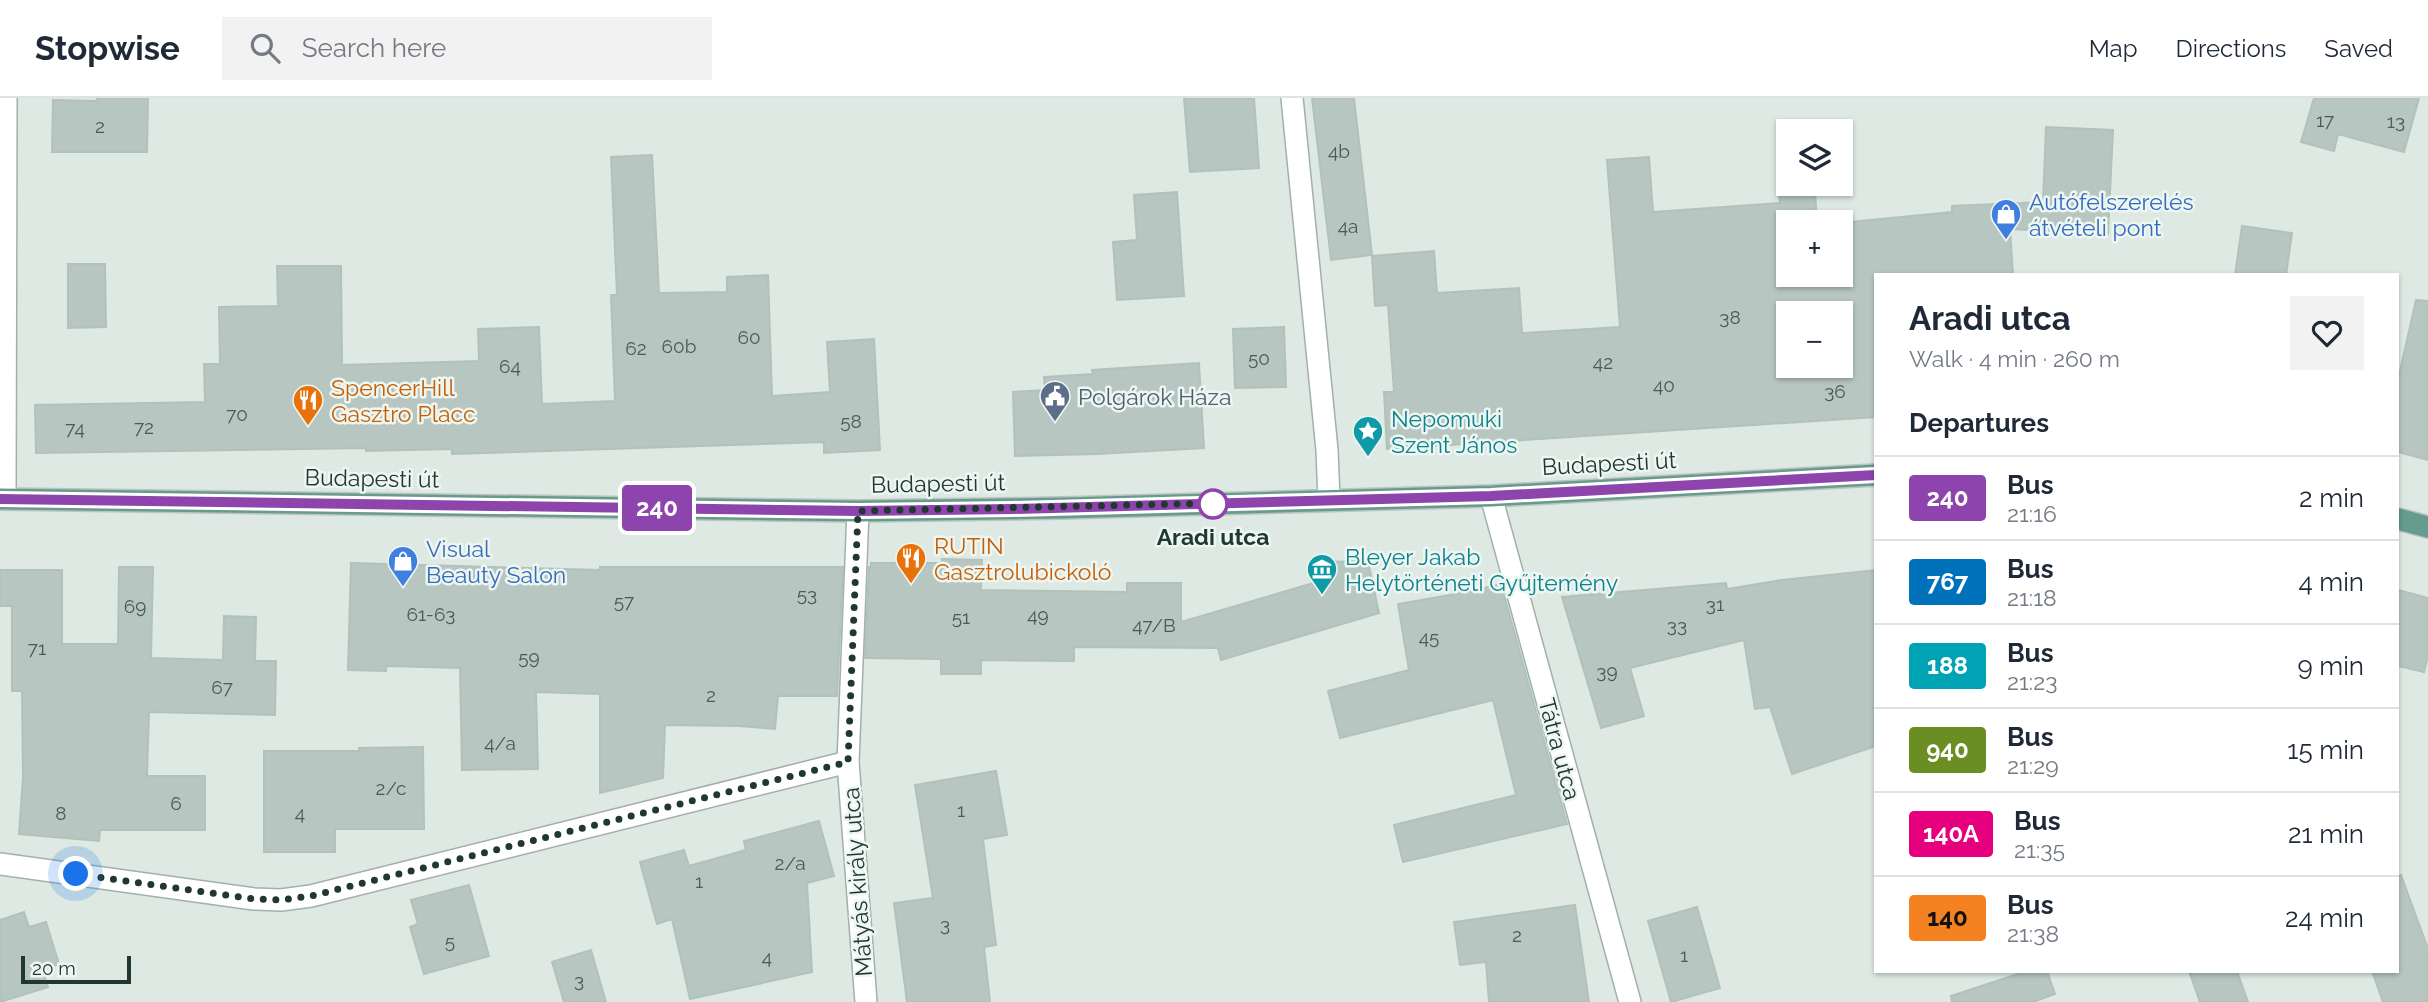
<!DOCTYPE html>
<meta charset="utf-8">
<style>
body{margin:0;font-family:Raleway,sans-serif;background:#f2f2f3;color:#1f2937;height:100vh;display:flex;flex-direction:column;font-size:26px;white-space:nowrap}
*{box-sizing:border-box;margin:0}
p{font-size:23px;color:#747a83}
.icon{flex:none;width:38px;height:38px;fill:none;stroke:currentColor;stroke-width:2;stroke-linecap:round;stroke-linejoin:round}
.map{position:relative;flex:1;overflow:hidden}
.sheet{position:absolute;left:1874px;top:175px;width:525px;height:700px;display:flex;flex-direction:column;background:#fff;border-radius:0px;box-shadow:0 2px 5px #0004}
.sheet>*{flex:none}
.badge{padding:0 14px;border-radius:5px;font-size:24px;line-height:46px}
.controls{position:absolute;left:1776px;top:21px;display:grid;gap:14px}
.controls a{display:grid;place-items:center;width:77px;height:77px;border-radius:0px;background:#fff;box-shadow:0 2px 5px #0004;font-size:35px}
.scale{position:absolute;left:21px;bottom:18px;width:110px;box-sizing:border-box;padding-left:7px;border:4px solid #213831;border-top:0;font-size:19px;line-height:24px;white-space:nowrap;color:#213831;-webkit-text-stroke:5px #eef6f2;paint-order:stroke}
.you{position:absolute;width:35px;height:35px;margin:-18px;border:5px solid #fff;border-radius:50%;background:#1a73e8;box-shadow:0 0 0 10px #1a73e833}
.map>.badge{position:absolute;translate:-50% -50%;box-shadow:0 0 0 4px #fff}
h2{padding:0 35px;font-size:26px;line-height:63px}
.round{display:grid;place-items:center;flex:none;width:74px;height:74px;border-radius:0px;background:#f2f2f3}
.headline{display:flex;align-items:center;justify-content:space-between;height:119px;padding:0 35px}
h1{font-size:33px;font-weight:700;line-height:52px}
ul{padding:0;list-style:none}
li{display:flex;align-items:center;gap:21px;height:84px;padding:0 35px;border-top:2px solid #e0e1e3}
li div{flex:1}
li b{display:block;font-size:26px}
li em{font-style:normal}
li .badge{min-width:77px;font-weight:700;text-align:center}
header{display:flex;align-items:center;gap:42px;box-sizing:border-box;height:98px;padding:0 35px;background:#fff;border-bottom:2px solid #e0e1e3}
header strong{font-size:33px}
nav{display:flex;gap:38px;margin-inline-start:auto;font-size:24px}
.search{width:490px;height:63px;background:#f2f2f3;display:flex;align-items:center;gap:18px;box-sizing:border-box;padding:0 24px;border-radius:0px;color:#747a83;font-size:26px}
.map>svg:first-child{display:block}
</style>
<header>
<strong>Stopwise</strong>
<div class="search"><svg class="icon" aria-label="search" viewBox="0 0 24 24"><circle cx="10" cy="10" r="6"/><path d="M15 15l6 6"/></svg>Search here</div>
<nav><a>Map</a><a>Directions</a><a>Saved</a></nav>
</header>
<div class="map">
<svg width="2428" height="904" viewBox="0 0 2428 904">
<rect width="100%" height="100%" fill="#dee9e4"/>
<!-- building -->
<g fill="#b7c6c0" stroke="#b1c2bb" stroke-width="2" fill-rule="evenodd">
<path d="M 97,0 L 148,0 L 147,54 L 52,54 L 53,2 L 97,3 Z"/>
<path d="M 1184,0 L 1254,0 L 1259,70 L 1190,74 Z"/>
<path d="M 1312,0 L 1354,0 L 1372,157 L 1331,162 Z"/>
<path d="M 2314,0 L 2419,0 L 2404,54 L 2338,36 L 2334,53 L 2301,44 Z"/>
<path d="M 2046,29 L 2113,32 L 2108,136 L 2010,131 L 2013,177 L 1876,177 L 1876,319 L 1387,351 L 1384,294 L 1394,294 L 1388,207 L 1375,208 L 1372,158 L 1434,153 L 1437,195 L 1519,190 L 1522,235 L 1620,229 L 1607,62 L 1649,59 L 1653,114 L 1780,105 L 1779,96 L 1815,93 L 1817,124 L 1788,124 L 1788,177 L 1841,177 L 1841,125 L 1952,114 L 1952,108 L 2043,104 ZM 1788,215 L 1841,215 L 1841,268 L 1788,268 Z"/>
<path d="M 652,57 L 659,195 L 727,194 L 727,179 L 768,177 L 772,298 L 830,294 L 827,244 L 874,241 L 880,352 L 824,355 L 824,344 L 452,356 L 452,351 L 366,353 L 366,350 L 36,355 L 35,307 L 205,304 L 204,266 L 220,266 L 219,209 L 278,208 L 277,168 L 341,168 L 342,267 L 479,263 L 478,231 L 539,229 L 542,306 L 615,303 L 611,197 L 617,197 L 611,59 Z"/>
<path d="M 1177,94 L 1184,198 L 1117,202 L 1113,144 L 1137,142 L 1134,97 Z"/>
<path d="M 2242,128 L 2292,135 L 2286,177 L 2235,177 Z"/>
<path d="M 68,166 L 105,166 L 106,229 L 68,230 Z"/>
<path d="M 2416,202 L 2428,203 L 2428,362 L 2398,354 L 2398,282 Z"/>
<path d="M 1284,229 L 1286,289 L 1235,290 L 1233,231 Z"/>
<path d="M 1199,265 L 1204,350 L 1097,356 L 1015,358 L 1013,294 L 1045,292 L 1044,279 L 1093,276 L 1092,272 Z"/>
<path d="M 942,461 L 982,462 L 981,492 L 1127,494 L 1127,485 L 1181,485 L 1181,524 L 1327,481 L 1322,464 L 1368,463 L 1379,515 L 1221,562 L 1218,550 L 1074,549 L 1074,563 L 981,562 L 981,576 L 941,576 L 941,561 L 865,560 L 869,469 L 871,469 L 871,465 L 942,465 Z"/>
<path d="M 351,465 L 600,472 L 600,469 L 843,469 L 837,598 L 778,598 L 775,631 L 739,628 L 665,627 L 663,680 L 600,695 L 600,596 L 536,594 L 538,671 L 462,672 L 460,570 L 386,568 L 386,573 L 348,572 Z"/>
<path d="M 119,469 L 153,469 L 151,560 L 223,562 L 224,518 L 256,519 L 255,563 L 276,563 L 275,617 L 149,614 L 147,678 L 205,678 L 205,732 L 100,732 L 99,743 L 19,736 L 23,679 L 22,593 L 12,593 L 12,508 L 0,508 L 0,472 L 62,472 L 62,546 L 118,546 Z"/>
<path d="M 1876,472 L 1876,648 L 1792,676 L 1770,609 L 1755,611 L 1744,542 L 1630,570 L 1644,618 L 1601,630 L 1562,499 L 1726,485 L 1727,491 L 1782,482 Z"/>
<path d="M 1501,486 L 1567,726 L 1403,764 L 1394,727 L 1516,697 L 1493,602 L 1340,640 L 1328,593 L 1409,572 L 1398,506 L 1467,494 Z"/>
<path d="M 2398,492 L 2428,500 L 2428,558 L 2424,574 L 2398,568 Z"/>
<path d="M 423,649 L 424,731 L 335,731 L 335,754 L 264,754 L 264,653 L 359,653 L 359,650 Z"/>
<path d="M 996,673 L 1007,737 L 983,741 L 996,847 L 984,849 L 990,904 L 907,904 L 894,805 L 933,800 L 915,687 Z"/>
<path d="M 819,723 L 834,778 L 807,785 L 812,874 L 690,901 L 672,821 L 657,826 L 640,764 L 684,752 L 689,768 L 746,752 L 744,743 Z"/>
<path d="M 2401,777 L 2428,851 L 2428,904 L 2383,904 L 2372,873 L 2398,873 L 2398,778 Z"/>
<path d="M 469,787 L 489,858 L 424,876 L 410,829 L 418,826 L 411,802 Z"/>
<path d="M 1575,807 L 1589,904 L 1489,904 L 1486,864 L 1460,867 L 1454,824 Z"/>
<path d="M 1697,809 L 1720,890 L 1671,904 L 1648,823 Z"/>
<path d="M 24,814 L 29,829 L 46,824 L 59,866 L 42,871 L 48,889 L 0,904 L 0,822 Z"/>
<path d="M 591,852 L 606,904 L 564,904 L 552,864 Z"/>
<path d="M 2027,873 L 2047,873 L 2055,896 L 2033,904 L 1952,904 L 1951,898 Z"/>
<path d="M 2189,873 L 2237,873 L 2248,904 L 2200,904 Z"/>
</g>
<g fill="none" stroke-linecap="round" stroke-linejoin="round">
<!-- street casing -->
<g stroke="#a2b0ab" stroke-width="24">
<g id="street">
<path d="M 1292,0 L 1327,352 L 1329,402"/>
<path d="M 1491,398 L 1630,904"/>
<path d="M 5,401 L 6,0"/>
<path d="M 858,413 L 848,664 L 866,904"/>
<path d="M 0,766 L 254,801 L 281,802 L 311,798 L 848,664"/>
</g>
</g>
<!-- primary casing -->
<g stroke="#bcc3c1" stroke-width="24">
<g id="primary">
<path d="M 0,401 L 858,413 L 1063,410 L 1491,398 L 1876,377"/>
<path d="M 2398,421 L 2428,429"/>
</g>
</g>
<!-- street -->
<use href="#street" stroke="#fff" stroke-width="21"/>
<!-- primary -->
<use href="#primary" stroke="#659c8d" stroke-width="21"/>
</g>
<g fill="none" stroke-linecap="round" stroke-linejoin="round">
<!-- line casing -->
<g stroke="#fff" stroke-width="16">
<path id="line" d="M 0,401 L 858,413 L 1012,411 L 1491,398 L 1876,377"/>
</g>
<!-- line -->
<use href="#line" stroke="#8e44ad" stroke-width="10"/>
<!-- walk -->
<path stroke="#213831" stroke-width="7" stroke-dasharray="0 12.6" d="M 76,776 L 254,801 L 281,802 L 311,798 L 848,664 L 858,413 L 1223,405 L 1213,406"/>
</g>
<!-- icons -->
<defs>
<g id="shop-pin" transform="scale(1.575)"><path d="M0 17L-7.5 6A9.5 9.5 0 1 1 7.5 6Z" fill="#3f7fe0" stroke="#eef6f2"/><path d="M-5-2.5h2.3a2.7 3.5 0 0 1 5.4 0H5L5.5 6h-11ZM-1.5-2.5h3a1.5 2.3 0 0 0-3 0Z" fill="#fff"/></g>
<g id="civic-pin" transform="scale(1.575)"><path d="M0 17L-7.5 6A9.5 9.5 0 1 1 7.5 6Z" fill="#5c6f8a" stroke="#eef6f2"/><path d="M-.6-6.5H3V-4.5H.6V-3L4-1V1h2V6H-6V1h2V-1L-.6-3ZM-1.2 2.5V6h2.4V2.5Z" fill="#fff"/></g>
<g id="restaurant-pin" transform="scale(1.575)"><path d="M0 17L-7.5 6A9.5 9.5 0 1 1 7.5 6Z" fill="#e8710a" stroke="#eef6f2"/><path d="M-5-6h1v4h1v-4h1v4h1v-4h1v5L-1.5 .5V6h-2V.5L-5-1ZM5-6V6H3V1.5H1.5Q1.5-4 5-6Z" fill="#fff"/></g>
<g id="sight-pin" transform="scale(1.575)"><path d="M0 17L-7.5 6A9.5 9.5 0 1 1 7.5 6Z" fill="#0f9aa8" stroke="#eef6f2"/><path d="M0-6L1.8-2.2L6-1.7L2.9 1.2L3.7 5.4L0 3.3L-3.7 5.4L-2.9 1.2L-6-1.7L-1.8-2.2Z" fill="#fff"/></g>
<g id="museum-pin" transform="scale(1.575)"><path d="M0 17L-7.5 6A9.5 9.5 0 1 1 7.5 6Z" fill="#0f9aa8" stroke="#eef6f2"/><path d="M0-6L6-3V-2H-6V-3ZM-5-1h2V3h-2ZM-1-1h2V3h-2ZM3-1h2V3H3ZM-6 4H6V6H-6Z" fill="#fff"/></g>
</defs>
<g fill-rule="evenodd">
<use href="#shop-pin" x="2006" y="116"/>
<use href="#civic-pin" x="1055" y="298"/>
<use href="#restaurant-pin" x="308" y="302"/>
<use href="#sight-pin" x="1368" y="333"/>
<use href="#restaurant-pin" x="911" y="460"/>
<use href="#shop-pin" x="403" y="463"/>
<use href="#museum-pin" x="1322" y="471"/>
</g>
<!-- markers -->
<circle fill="#fff" stroke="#8e44ad" stroke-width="3.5" cx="1213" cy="406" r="14"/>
<g text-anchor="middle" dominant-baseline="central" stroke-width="5" stroke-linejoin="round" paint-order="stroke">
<!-- number labels -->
<g font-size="19" fill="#465c55">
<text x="2325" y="22">17</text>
<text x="2396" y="23">13</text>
<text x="100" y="28">2</text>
<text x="1339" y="53">4b</text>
<text x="1348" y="128">4a</text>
<text x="1730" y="219">38</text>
<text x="749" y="239">60</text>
<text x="679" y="248">60b</text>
<text x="636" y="250">62</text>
<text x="1259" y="260">50</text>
<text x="1603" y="264">42</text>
<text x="510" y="268">64</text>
<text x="1664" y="287">40</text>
<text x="1835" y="293">36</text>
<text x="237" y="316">70</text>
<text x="851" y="323">58</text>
<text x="144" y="329">72</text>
<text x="75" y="330">74</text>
<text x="807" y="496">53</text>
<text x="624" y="503">57</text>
<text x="1715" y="506">31</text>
<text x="135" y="508">69</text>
<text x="431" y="516">61-63</text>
<text x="1038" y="517">49</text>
<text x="961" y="519">51</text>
<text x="1154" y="527">47/B</text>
<text x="1677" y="527">33</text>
<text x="1429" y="539">45</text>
<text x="37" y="550">71</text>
<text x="529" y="559">59</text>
<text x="1607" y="573">39</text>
<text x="222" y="589">67</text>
<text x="711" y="597">2</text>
<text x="500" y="645">4/a</text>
<text x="391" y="690">2/c</text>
<text x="176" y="705">6</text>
<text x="961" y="712">1</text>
<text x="61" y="715">8</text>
<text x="300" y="715">4</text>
<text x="790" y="765">2/a</text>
<text x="699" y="783">1</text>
<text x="945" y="826">3</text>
<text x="1517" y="837">2</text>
<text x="450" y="843">5</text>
<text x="1684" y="857">1</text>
<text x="767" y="859">4</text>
<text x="579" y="882">3</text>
</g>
<!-- shop labels -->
<g font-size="23" fill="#366cbe" stroke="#eef6f2" text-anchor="start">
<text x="2029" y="103">Autófelszerelés<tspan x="2029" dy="26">átvételi pont</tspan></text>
<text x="426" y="450">Visual<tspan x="426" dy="26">Beauty Salon</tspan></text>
</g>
<!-- food labels -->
<g font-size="23" fill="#c56008" stroke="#eef6f2" text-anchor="start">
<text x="331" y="289">SpencerHill<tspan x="331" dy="26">Gasztro Placc</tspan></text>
<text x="934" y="447">RUTIN<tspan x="934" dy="26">Gasztrolubickoló</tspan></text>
</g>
<!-- service labels -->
<g font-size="23" fill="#4e5e75" stroke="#eef6f2" text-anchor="start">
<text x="1078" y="298">Polgárok Háza</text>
</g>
<!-- culture labels -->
<g font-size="23" fill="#0d838f" stroke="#eef6f2" text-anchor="start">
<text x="1391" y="320">Nepomuki<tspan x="1391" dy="26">Szent János</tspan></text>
<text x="1345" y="458">Bleyer Jakab<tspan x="1345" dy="26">Helytörténeti Gyűjtemény</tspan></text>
</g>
<!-- street labels -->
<g font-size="23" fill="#213831" stroke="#eef6f2">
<text transform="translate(1609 365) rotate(-3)">Budapesti út</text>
<text transform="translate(372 380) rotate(1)">Budapesti út</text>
<text transform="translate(938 385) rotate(-1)">Budapesti út</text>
<text transform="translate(1560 651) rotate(75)">Tátra utca</text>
<text transform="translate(857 784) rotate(-94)">Mátyás király utca</text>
</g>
<!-- stop labels -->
<g font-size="23" font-weight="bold" fill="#213831" stroke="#eef6f2">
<text x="1213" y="438">Aradi utca</text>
</g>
</g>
</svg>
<div class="controls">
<a><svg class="icon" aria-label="layers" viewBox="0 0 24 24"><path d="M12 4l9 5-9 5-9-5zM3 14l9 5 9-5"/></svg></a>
<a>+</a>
<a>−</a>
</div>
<div class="scale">20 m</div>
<div class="you" style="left:76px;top:776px"></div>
<b class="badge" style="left:657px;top:410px;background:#8e44ad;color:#fff">240</b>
<section class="sheet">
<div class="headline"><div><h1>Aradi utca</h1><p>Walk · 4 min · 260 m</p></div><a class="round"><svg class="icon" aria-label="heart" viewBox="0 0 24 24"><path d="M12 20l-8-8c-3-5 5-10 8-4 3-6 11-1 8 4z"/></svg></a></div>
<h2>Departures</h2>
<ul>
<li><span class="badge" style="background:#8e44ad;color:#fff">240</span><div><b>Bus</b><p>21:16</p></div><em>2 min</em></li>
<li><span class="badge" style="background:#0072bc;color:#fff">767</span><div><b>Bus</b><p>21:18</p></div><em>4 min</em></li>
<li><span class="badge" style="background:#00a3b4;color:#fff">188</span><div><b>Bus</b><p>21:23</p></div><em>9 min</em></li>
<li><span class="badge" style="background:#6b8e23;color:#fff">940</span><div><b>Bus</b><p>21:29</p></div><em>15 min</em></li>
<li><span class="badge" style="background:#e6007e;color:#fff">140A</span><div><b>Bus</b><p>21:35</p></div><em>21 min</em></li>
<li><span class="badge" style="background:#f58220;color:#111">140</span><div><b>Bus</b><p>21:38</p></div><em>24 min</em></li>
</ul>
</section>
</div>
